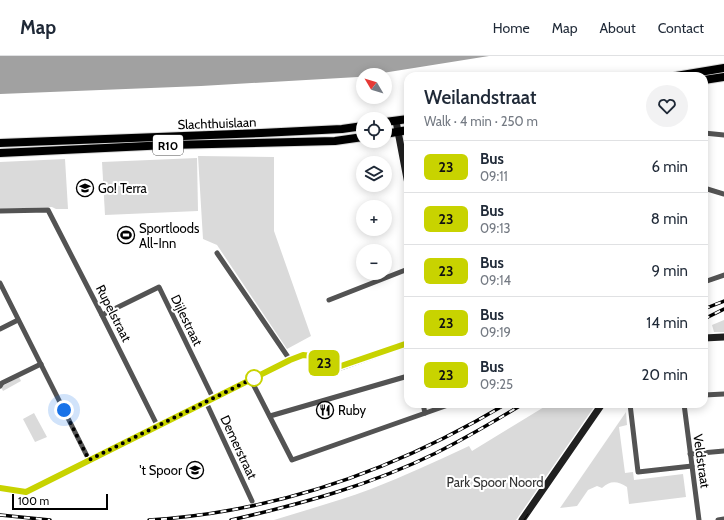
<!DOCTYPE html>
<meta charset="utf-8">
<style>
body{margin:0;font-family:Cabin,sans-serif;background:#f2f2f3;color:#1f2937;height:100vh;display:flex;flex-direction:column;font-size:15px;white-space:nowrap}
*{box-sizing:border-box;margin:0}
p{font-size:13px;color:#747a83}
.icon{flex:none;width:22px;height:22px;fill:none;stroke:currentColor;stroke-width:2;stroke-linecap:round;stroke-linejoin:round}
.map{position:relative;flex:1;overflow:hidden}
.drawer{position:absolute;left:404px;top:16px;width:304px;height:336px;display:flex;flex-direction:column;background:#fff;border-radius:12px;box-shadow:0 2px 10px #0003}
.drawer>*{flex:none}
.badge{padding:0 8px;border-radius:6px;font-size:14px;line-height:26px}
.needle{width:26px;rotate:308deg}
.buttons{position:absolute;left:356px;top:12px;display:grid;gap:8px}
.buttons a{display:grid;place-items:center;width:36px;height:36px;border-radius:50%;background:#fff;box-shadow:0 2px 10px #0003;font-size:20px}
.scale{position:absolute;left:12px;bottom:10px;width:96px;box-sizing:border-box;padding-left:4px;border:2px solid #000;border-top:0;font-size:11px;line-height:14px;white-space:nowrap;color:#000;-webkit-text-stroke:3px #fff;paint-order:stroke}
.you{position:absolute;width:20px;height:20px;margin:-10px;border:3px solid #fff;border-radius:50%;background:#1a73e8;box-shadow:0 0 0 6px #1a73e833}
.map>.badge{position:absolute;translate:-50% -50%;box-shadow:0 0 0 2px #fff}
.round{display:grid;place-items:center;flex:none;width:42px;height:42px;border-radius:21px;background:#f2f2f3}
.overview{display:flex;align-items:center;justify-content:space-between;height:68px;padding:0 20px}
h1{font-size:19px;font-weight:600;line-height:30px}
ul{padding:0;list-style:none}
li{display:flex;align-items:center;gap:12px;height:52px;padding:0 20px;border-top:1px solid #e0e1e3}
li div{flex:1}
li b{display:block;font-size:15px}
li em{font-style:normal}
li .badge{min-width:44px;font-weight:700;text-align:center}
header{display:flex;align-items:center;gap:24px;box-sizing:border-box;height:56px;padding:0 20px;background:#fff;border-bottom:1px solid #e0e1e3}
header strong{font-size:19px}
nav{display:flex;gap:22px;margin-inline-start:auto;font-size:14px}
.map>svg:first-child{display:block}
</style>
<header>
<strong>Map</strong>
<nav><a>Home</a><a>Map</a><a>About</a><a>Contact</a></nav>
</header>
<div class="map">
<svg width="724" height="464" viewBox="0 0 724 464">
<rect width="100%" height="100%" fill="#fff"/>
<!-- green -->
<g fill="#dadada">
<path d="M 198,100 L 274,101 L 274,175 L 311,280 L 287,293 L 217,189 L 203,183 Z"/>
<path d="M 197,102 L 198,155 L 105,159 L 102,106 Z"/>
<path d="M 65,103 L 68,153 L 56,153 L 52,151 L 0,153 L 0,106 Z"/>
<path d="M 724,264 L 724,276 L 714,276 L 712,269 Z"/>
<path d="M 19,321 L 21,325 L 3,335 L 1,331 Z"/>
<path d="M 549,348 L 596,348 L 516,464 L 274,464 C 306,454 339,445 371,433 C 404,420 437,405 469,390 L 472,395 Z"/>
<path d="M 626,356 L 627,369 L 619,371 L 625,417 L 633,416 L 634,424 L 683,418 L 686,441 L 629,448 L 627,431 C 618,425 610,424 602,432 L 597,430 L 588,434 L 577,450 L 560,452 Z"/>
<path d="M 34,357 L 47,381 L 35,386 L 23,363 Z"/>
</g>
<!-- water -->
<path fill="#a1a1a1" d="M 0,0 L 489,0 L 370,19 L 363,19 L 363,20 L 358,21 L 201,30 L 0,38 Z"/>
<g fill="none" stroke-linecap="round" stroke-linejoin="round">
<!-- primary casing -->
<g stroke="#dbdbdb" stroke-width="10">
<g id="primary">
<path d="M 676,20 L 724,12"/>
<path d="M 704,24 L 724,21"/>
<path d="M 385,66 L 408,63"/>
<path d="M 385,78 L 408,74"/>
<path d="M 0,87 L 261,77 L 342,73 L 363,70"/>
<path d="M 0,97 L 168,89 L 335,85 L 363,81"/>
</g>
</g>
<!-- street -->
<g stroke="#535353" stroke-width="5">
<path d="M 704,77 L 724,79"/>
<path d="M 704,132 L 724,138"/>
<path d="M 0,155 L 48,154 L 102,259 L 158,371"/>
<path d="M 217,197 L 290,304"/>
<path d="M 704,226 L 724,219"/>
<path d="M 0,227 L 89,404"/>
<path d="M 329,244 L 408,213"/>
<path d="M 102,259 L 159,231 L 213,342"/>
<path d="M 0,273 L 18,264"/>
<path d="M 251,324 L 292,404 L 451,348"/>
<path d="M 0,330 L 2,327 L 41,308"/>
<path d="M 704,339 L 724,338"/>
<path d="M 206,346 L 252,445"/>
<path d="M 423,348 L 425,357"/>
<path d="M 630,348 L 638,416 L 692,410"/>
<path d="M 684,348 L 699,464"/>
<path d="M 270,360 L 408,320"/>
<path d="M 690,398 L 724,395"/>
<path d="M 718,464 L 724,463"/>
</g>
<!-- secondary -->
<g stroke="#202020" stroke-width="7">
<path d="M 396,65 L 408,128"/>
<path d="M 704,282 L 724,281"/>
<path d="M 0,432 L 26,436 L 290,304 L 303,299 L 312,300 L 335,313 L 408,287"/>
<path d="M 522,464 L 602,348"/>
</g>
<!-- primary -->
<use href="#primary" stroke="#000" stroke-width="8"/>
<!-- tram -->
<path stroke="#000" stroke-width="1" d="M 524,464 L 528,458"/>
<!-- rail casing -->
<g stroke="#000" stroke-width="3.5">
<g id="rail">
<path d="M 704,253 L 724,245"/>
<path d="M 704,263 L 724,253"/>
<path d="M 0,459 L 50,464"/>
<path d="M 149,464 C 277,456 397,413 506,348"/>
<path d="M 231,464 C 301,448 371,429 436,397 C 466,382 495,365 523,348"/>
</g>
</g>
<!-- rail -->
<use href="#rail" stroke="#fff" stroke-width="2" stroke-dasharray="6" stroke-linecap="butt"/>
</g>
<g fill="none" stroke-linecap="round" stroke-linejoin="round">
<!-- line casing -->
<g stroke="#fff" stroke-width="9">
<path id="line" d="M 0,432 L 26,436 L 290,304 L 303,299 L 312,300 L 335,312 L 408,287"/>
</g>
<!-- line -->
<use href="#line" stroke="#c8d300" stroke-width="6"/>
<!-- walk -->
<path stroke="#000" stroke-width="4" stroke-dasharray="0 7.2" d="M 64,354 L 89,404 L 254,322"/>
</g>
<!-- icons -->
<defs>
<g id="school-ring" transform="scale(0.9)"><circle r="9.5" fill="#fff" stroke="#000" stroke-width="1.5"/><path d="M0-5L7-2L0 1L-7-2ZM-4 1L0 2.5L4 1V4Q0 6-4 4Z" fill="#000"/></g>
<g id="stadium-ring" transform="scale(0.9)"><circle r="9.5" fill="#fff" stroke="#000" stroke-width="1.5"/><path d="M0-5a6.5 5 0 1 0 0 10a6.5 5 0 1 0 0-10ZM-3.5-1.8h7v3.6h-7Z" fill="#000"/></g>
<g id="restaurant-ring" transform="scale(0.9)"><circle r="9.5" fill="#fff" stroke="#000" stroke-width="1.5"/><path d="M-5-6h1v4h1v-4h1v4h1v-4h1v5L-1.5 .5V6h-2V.5L-5-1ZM5-6V6H3V1.5H1.5Q1.5-4 5-6Z" fill="#000"/></g>
</defs>
<g fill-rule="evenodd">
<use href="#school-ring" x="85" y="132"/>
<use href="#stadium-ring" x="126" y="179"/>
<use href="#restaurant-ring" x="325" y="354"/>
<use href="#school-ring" x="195" y="414"/>
</g>
<!-- markers -->
<circle fill="#fff" stroke="#c8d300" stroke-width="2" cx="254" cy="322" r="8"/>
<g text-anchor="middle" dominant-baseline="central" stroke-width="4" stroke-linejoin="round" paint-order="stroke">
<!-- shield labels -->
<rect fill="#fff" stroke="#4c4c4c" stroke-width="1" x="153" y="79" width="30" height="20" rx="3"/>
<g font-size="12" font-weight="bold" fill="#000">
<text x="168" y="89">R10</text>
</g>
<!-- street labels -->
<g font-size="13" fill="#000" stroke="#fff">
<text transform="translate(217 67) rotate(-2)">Slachthuislaan</text>
<text transform="translate(114 257) rotate(63)">Rupelstraat</text>
<text transform="translate(187 264) rotate(64)">Dijlestraat</text>
<text transform="translate(239 391) rotate(65)">Demerstraat</text>
<text transform="translate(702 405) rotate(82)">Veldstraat</text>
</g>
<!-- poi labels -->
<g font-size="13" fill="#000" stroke="#fff" text-anchor="start">
<text x="98" y="132">Go! Terra</text>
<text x="139" y="172">Sportloods<tspan x="139" dy="15">All-Inn</tspan></text>
<text x="338" y="354">Ruby</text>
<text x="182" y="414" text-anchor="end">'t Spoor</text>
</g>
<!-- park labels -->
<g font-size="13" fill="#313131" stroke="#fff">
<text x="495" y="426">Park Spoor Noord</text>
</g>
</g>
</svg>
<div class="buttons">
<a><svg class="needle" viewBox="-14 -14 28 28"><path d="M0-13l5 13h-10z" fill="#e53935"/><path d="M0 13l5-13h-10z" fill="#747a83"/></svg></a>
<a><svg class="icon" aria-label="locate" viewBox="0 0 24 24"><circle cx="12" cy="12" r="6"/><path d="M12 2v4M12 18v4M2 12h4M18 12h4"/></svg></a>
<a><svg class="icon" aria-label="layers" viewBox="0 0 24 24"><path d="M12 4l9 5-9 5-9-5zM3 14l9 5 9-5"/></svg></a>
<a>+</a>
<a>−</a>
</div>
<div class="scale">100 m</div>
<div class="you" style="left:64px;top:354px"></div>
<b class="badge" style="left:324px;top:307px;background:#c8d300;color:#111">23</b>
<section class="drawer">
<div class="overview"><div><h1>Weilandstraat</h1><p>Walk · 4 min · 250 m</p></div><a class="round"><svg class="icon" aria-label="heart" viewBox="0 0 24 24"><path d="M12 20l-8-8c-3-5 5-10 8-4 3-6 11-1 8 4z"/></svg></a></div>
<ul>
<li><span class="badge" style="background:#c8d300;color:#111">23</span><div><b>Bus</b><p>09:11</p></div><em>6 min</em></li>
<li><span class="badge" style="background:#c8d300;color:#111">23</span><div><b>Bus</b><p>09:13</p></div><em>8 min</em></li>
<li><span class="badge" style="background:#c8d300;color:#111">23</span><div><b>Bus</b><p>09:14</p></div><em>9 min</em></li>
<li><span class="badge" style="background:#c8d300;color:#111">23</span><div><b>Bus</b><p>09:19</p></div><em>14 min</em></li>
<li><span class="badge" style="background:#c8d300;color:#111">23</span><div><b>Bus</b><p>09:25</p></div><em>20 min</em></li>
</ul>
</section>
</div>
